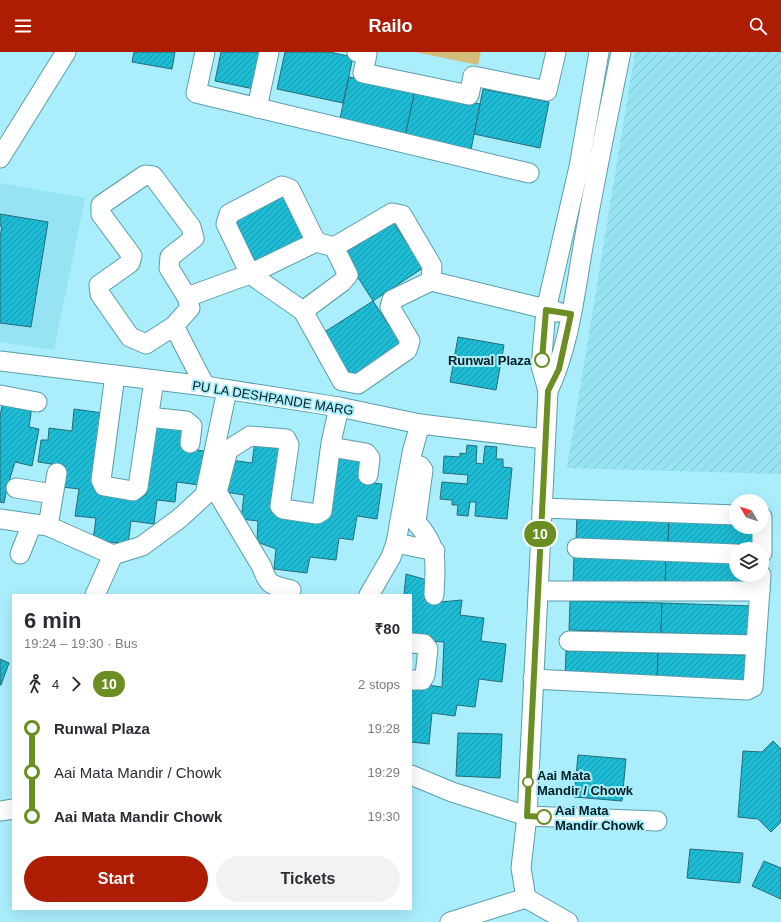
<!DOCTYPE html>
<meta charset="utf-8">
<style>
body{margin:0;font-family:Arial,sans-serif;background:#f2f2f3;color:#2b2b33;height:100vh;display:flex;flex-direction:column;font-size:15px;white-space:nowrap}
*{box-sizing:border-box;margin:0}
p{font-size:13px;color:#7c7c81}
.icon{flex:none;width:22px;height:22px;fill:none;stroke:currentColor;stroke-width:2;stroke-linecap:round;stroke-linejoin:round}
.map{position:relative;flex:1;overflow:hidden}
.side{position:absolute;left:12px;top:542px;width:400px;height:316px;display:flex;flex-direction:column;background:#fff;border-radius:0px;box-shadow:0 4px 16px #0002}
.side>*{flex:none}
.badge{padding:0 8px;border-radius:13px;font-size:14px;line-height:26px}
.needle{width:26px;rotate:309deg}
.controls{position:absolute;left:729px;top:442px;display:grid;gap:8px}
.controls a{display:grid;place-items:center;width:40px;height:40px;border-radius:50%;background:#fff;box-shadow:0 4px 16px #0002;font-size:20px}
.map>.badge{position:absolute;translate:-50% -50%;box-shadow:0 0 0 2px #fff}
.legs{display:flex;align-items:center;gap:6px;height:44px;padding:0 12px;font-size:13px}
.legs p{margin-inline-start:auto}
.headline{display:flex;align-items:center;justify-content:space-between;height:68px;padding:0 12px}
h1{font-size:22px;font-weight:800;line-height:30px}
.primary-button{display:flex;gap:8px;margin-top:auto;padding:8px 12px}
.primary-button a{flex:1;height:46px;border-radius:24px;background:#ac1d03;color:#fff;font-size:16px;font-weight:800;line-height:46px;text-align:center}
.primary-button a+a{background:#f2f2f3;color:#2b2b33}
ul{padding:0 12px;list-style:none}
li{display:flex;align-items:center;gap:14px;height:44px;font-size:15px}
li i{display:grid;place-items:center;width:6px;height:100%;margin:0 5px;background:currentColor}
li i::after{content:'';width:10px;height:10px;margin:-5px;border:3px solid;border-radius:50%;background:#fff}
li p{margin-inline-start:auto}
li:first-child i{background:linear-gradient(#0000 50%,currentColor 0)}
li:last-child i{background:linear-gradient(currentColor 50%,#0000 0)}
header{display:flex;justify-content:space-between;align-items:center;height:52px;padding:0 12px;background:#ac1d03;color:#fff;font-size:18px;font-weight:800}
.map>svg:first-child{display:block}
</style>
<header><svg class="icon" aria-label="menu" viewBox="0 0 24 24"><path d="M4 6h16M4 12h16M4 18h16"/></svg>Railo<svg class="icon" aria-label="search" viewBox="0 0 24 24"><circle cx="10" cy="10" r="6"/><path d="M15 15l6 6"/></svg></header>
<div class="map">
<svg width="781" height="870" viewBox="0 0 781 870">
<defs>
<pattern id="industrial-furrows" width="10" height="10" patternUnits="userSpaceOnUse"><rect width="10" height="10" fill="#95e3f3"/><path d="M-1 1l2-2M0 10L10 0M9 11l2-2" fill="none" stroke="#7fc2d0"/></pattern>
<pattern id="building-hatch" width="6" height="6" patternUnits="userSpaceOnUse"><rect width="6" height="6" fill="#1dbcd4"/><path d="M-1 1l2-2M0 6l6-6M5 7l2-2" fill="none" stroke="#1798ac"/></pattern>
</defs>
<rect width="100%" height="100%" fill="#aaeefc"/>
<!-- built -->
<path fill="#95e3f3" d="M 0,131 L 85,146 L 54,298 L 0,290 Z"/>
<!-- industrial -->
<path fill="url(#industrial-furrows)" d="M 635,0 L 781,0 L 781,422 L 567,416 Z"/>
<!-- park -->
<path fill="#d4be7a" d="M 415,0 L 481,0 L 478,13 Z"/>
<!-- building -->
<g fill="url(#building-hatch)" stroke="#266c79">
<path d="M 134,0 L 175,0 L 172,17 L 132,10 Z"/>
<path d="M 221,0 L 262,0 L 254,37 L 215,29 Z"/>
<path d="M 285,0 L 329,0 L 353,5 L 343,51 L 277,37 Z"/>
<path d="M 349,25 L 415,39 L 405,84 L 339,71 Z"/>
<path d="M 483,37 L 549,50 L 540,96 L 474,82 Z"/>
<path d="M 415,39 L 480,52 L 471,98 L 405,84 Z"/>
<path d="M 284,138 L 310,190 L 258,217 L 231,166 Z"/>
<path d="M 0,162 L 48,170 L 31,275 L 0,271 L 0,185 L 2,174 L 0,174 Z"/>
<path d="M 393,170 L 423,216 L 373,249 L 343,202 Z"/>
<path d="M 373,249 L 403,295 L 353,328 L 323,281 Z"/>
<path d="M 458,285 L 504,293 L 496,338 L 450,330 Z"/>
<path d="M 3,349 L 32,354 L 29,375 L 39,377 L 32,414 L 15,410 L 7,436 L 4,451 L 0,450 L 0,364 Z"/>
<path d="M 74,357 L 103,361 L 93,434 L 146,443 L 156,369 L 186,373 L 183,396 L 204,399 L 199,433 L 177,430 L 175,450 L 157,448 L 154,472 L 131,469 L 128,492 L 93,488 L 96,466 L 75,464 L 79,437 L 62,435 L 65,414 L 38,410 L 41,388 L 48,388 L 49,376 L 72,379 Z"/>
<path d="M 255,389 L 285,393 L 276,459 L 326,466 L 336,400 L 365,404 L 362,430 L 382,432 L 377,467 L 357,464 L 353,488 L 339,486 L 336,508 L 310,505 L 307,521 L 274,517 L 276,497 L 257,490 L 258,469 L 241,467 L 244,443 L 225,440 L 230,408 L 252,411 Z"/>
<path d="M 467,393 L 477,394 L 476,411 L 483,412 L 485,394 L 497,395 L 496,407 L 503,407 L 503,415 L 512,416 L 507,467 L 475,464 L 476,450 L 470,450 L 468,464 L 457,463 L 458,453 L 452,453 L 452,448 L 440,447 L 442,430 L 467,432 L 468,423 L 443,421 L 444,404 L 460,405 L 460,401 L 466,402 Z"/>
<path d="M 577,461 L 669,463 L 668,493 L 576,490 Z"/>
<path d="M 669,463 L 736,465 L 736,475 L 760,475 L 759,495 L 668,493 Z"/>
<path d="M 574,503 L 666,505 L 665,535 L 573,533 Z"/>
<path d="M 666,505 L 736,507 L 736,523 L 757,523 L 756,537 L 665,535 Z"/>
<path d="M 406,522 L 427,528 L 429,551 L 462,548 L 460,563 L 484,566 L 481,589 L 506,592 L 502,630 L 479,627 L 475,655 L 457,653 L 455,664 L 432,661 L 429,692 L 411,690 L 411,631 L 442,635 L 444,590 L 411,588 L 411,543 L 404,543 Z"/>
<path d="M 570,549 L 662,551 L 661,581 L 569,578 Z"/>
<path d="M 662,551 L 754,554 L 753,583 L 661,581 Z"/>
<path d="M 566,599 L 658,601 L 657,630 L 565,628 Z"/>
<path d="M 658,601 L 749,603 L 748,633 L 657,630 Z"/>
<path d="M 0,607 L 9,611 L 1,633 L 0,633 Z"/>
<path d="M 458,681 L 502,682 L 500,726 L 456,724 Z"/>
<path d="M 773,689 L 781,697 L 781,770 L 771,780 L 758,767 L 738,765 L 743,699 L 762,700 Z"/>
<path d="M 578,703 L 626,707 L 622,749 L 574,745 Z"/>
<path d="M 690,797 L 743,801 L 740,831 L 687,826 Z"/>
<path d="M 764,809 L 781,816 L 781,847 L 752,834 Z"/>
</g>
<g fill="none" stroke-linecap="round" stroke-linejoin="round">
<!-- minor casing -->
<g stroke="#5a9daa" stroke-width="21">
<g id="minor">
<path d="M 205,0 L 196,41 L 529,121"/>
<path d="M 357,0 L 367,2 L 363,21 L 469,43 L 473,24 L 547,39 L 556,0"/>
<path d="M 257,56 L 269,0"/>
<path d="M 0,106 L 66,0"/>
<path d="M 316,190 L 290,137 L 282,134 L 229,162 L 226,172 L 250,222 L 316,190 L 334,195"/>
<path d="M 431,229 L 558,260"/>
<path d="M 187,245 L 250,222 L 303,259 L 342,230 L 348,223 L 334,195 L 392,161 L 402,163 L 432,214 L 431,229 L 392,248 L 390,255 L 410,289 L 407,298 L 358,332 L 342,329 L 303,259"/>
<path d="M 174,274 L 190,256 L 187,245 L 169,216 L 170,205 L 194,186 L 191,175 L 153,124 L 145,123 L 101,153 L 101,162 L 132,204 L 130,211 L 99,233 L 100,242 L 130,285 L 146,292 L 174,274 L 205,334"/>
<path d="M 0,309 L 205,334 L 339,355 L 420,372 L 545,387"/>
<path d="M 115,323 L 101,428 L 104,434 L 133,439 L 138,435 L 154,328"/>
<path d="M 548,339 C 570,293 575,239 584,189 C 595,126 608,63 621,0"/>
<path d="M 0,343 L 37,350"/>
<path d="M 148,365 L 186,369 L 192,374 L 190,391"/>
<path d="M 331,395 L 366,401 L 370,406 L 368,423"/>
<path d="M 411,411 L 420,414 L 423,418 L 416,470 C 440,497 435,510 434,543"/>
<path d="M 16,436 L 53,442"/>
<path d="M 542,456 L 736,463"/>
<path d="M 762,465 L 762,501"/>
<path d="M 0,467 L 48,474 L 113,503 L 95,543"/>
<path d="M 48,474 L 57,421"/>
<path d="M 396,491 L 435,499"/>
<path d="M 577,496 L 736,502"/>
<path d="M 20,502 L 32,472"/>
<path d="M 113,503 L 142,494 L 180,466 L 205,443 L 227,338"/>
<path d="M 291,538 C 272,533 268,534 262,515 L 217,440 L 228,398 L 250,384 L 286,387 L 289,393 L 280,454 L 283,457 L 317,462 L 322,459 L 331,391 L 339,355"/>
<path d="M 539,539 L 760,539"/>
<path d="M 369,543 L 391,505 L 396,491 L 412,401 L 420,372"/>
<path d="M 569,589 L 756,593"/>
<path d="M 411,591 L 424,592 L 428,597 L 425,623 L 422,628 L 411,628"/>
<path d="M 533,627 L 747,638 L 753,635 L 761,523"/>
<path d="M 411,723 L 452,740 L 527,764 L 657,769"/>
<path d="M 0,759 L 13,757"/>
<path d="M 526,846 L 568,870"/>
<path d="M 450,870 L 526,846 L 521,816 L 527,764 L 548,339 L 541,314 L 546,258 L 579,115 L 599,0"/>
</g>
</g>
<!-- minor -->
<use href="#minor" stroke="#fff" stroke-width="19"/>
</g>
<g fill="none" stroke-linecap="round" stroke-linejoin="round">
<!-- line-1 casing -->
<g stroke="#fff" stroke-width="9">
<path id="line-1" d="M 542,308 L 546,258 L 571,262 L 559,317 L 548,339 L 527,764 L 544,765"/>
</g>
<!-- line-1 -->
<use href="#line-1" stroke="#6b8e23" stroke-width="6"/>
</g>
<!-- markers -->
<g fill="#fff" stroke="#6b8e23" stroke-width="2">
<circle cx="542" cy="308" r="7"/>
<circle cx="528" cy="730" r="5"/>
<circle cx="544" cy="765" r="7"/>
</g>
<g text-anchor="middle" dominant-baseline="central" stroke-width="4" stroke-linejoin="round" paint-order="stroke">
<!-- stop labels -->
<g font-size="13" font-weight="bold" fill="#021e24" stroke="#aaeefc" text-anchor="start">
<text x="531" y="308" text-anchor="end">Runwal Plaza</text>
<text x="537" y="723">Aai Mata<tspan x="537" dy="15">Mandir / Chowk</tspan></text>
<text x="555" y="758">Aai Mata<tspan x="555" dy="15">Mandir Chowk</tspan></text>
</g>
<!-- street labels -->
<g font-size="13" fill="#021e24" stroke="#aaeefc">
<text transform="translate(273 346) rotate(9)">PU LA DESHPANDE MARG</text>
</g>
</g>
</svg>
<div class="controls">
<a><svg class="needle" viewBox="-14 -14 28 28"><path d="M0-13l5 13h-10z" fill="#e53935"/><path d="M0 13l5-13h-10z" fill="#7c7c81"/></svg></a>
<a><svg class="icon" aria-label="layers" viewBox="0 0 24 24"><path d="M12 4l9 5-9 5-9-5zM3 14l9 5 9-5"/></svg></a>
</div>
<b class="badge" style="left:540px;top:482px;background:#6b8e23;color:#fff">10</b>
<section class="side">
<div class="headline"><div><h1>6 min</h1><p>19:24 – 19:30 · Bus</p></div><b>₹80</b></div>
<div class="legs"><svg class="icon" aria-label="walk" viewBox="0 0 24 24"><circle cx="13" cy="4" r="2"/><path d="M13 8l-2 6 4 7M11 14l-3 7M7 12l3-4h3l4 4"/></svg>4<svg class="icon" aria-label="forward" viewBox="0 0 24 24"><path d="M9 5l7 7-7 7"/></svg><b class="badge" style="background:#6b8e23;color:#fff">10</b><p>2 stops</p></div>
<ul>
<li><i style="color:#6b8e23"></i><b>Runwal Plaza</b><p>19:28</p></li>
<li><i style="color:#6b8e23"></i><span>Aai Mata Mandir / Chowk</span><p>19:29</p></li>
<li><i style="color:#6b8e23"></i><b>Aai Mata Mandir Chowk</b><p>19:30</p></li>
</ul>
<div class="primary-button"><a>Start</a><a>Tickets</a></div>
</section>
</div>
